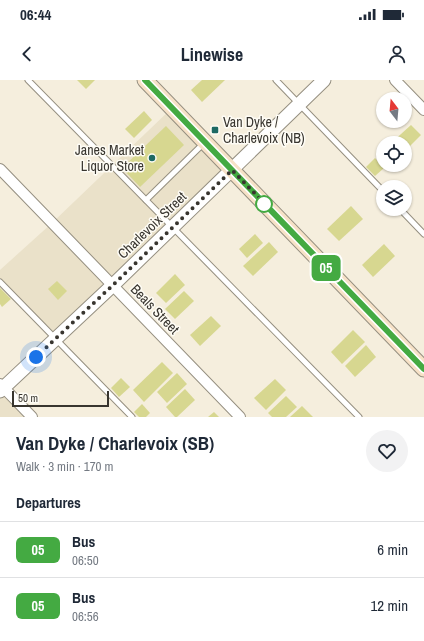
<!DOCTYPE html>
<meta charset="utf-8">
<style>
body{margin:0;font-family:"Archivo Narrow",sans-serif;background:#f2f2f3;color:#1f2937;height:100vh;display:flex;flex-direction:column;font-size:15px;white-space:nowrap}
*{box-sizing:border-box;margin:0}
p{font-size:13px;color:#747a83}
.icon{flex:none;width:22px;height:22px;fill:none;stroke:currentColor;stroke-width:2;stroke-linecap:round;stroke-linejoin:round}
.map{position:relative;height:337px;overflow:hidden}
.drawer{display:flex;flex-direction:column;background:#fff;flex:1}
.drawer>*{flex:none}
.badge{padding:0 8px;border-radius:6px;font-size:14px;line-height:26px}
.needle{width:26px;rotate:344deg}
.buttons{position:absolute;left:376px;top:12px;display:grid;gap:8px}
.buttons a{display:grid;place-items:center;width:36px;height:36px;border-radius:50%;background:#fff;box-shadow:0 1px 3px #0004;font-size:20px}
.scale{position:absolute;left:12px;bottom:10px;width:97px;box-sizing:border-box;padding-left:4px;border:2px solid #38352f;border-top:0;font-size:11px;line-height:14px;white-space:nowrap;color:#38352f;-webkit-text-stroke:3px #fefcf5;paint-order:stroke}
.you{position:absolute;width:20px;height:20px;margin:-10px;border:3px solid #fff;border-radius:50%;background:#1a73e8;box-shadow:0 0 0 6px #1a73e833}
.map>.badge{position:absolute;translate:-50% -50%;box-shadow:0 0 0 2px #fff}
h2{padding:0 16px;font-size:15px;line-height:36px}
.round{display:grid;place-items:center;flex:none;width:42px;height:42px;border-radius:21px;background:#f2f2f3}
.summary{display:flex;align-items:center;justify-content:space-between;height:68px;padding:0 16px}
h1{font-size:19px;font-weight:700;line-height:30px}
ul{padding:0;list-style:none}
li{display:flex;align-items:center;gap:12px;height:56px;padding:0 16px;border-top:1px solid #e0e1e3}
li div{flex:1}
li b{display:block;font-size:15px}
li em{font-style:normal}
li .badge{min-width:44px;font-weight:700;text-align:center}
.status{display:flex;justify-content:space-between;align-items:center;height:28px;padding:0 20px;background:#fff;direction:ltr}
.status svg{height:11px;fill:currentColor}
header{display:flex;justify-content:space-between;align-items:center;height:52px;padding:0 16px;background:#fff;font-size:18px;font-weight:700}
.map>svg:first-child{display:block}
</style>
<div class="status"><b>06:44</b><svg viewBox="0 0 49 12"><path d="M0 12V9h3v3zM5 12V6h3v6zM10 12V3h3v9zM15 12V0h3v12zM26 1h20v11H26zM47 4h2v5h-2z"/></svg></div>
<header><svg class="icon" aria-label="back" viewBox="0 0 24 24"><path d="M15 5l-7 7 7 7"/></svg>Linewise<svg class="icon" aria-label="person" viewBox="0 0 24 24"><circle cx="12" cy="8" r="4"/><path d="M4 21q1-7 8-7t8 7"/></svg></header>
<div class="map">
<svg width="424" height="337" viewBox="0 0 424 337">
<rect width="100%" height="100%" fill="#f5eedd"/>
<!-- built -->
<g fill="#eae1c9">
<path d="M 172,28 L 232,90 L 55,259 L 0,202 L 0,190 L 52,143 Z"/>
<path d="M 0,311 L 28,334 L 25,337 L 0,337 Z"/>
</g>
<!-- building -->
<g fill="#d7d790">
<path d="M 77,0 L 95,0 L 86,9 Z"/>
<path d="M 202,0 L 225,0 L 202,22 L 191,10 Z"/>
<path d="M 144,31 L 152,40 L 134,58 L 125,49 Z"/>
<path d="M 411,45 L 421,55 L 405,71 L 405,63 L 391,63 Z"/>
<path d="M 166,46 L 184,65 L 140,107 L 122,88 Z"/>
<path d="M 375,78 L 384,88 L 375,96 L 366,87 Z"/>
<path d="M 351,126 L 363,139 L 339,161 L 327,149 Z"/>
<path d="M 255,154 L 263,163 L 247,178 L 239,169 Z"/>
<path d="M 269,162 L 278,172 L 253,196 L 243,186 Z"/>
<path d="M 384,164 L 395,176 L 373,197 L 362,185 Z"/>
<path d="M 175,194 L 185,205 L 166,223 L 156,213 Z"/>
<path d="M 57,201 L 67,211 L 58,220 L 48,209 Z"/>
<path d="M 0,208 L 11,219 L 2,227 L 0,224 Z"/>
<path d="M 184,211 L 194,221 L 175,239 L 165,229 Z"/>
<path d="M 211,236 L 221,246 L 200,266 L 190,255 Z"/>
<path d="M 353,250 L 365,262 L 342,284 L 331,272 Z"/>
<path d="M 366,265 L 376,277 L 355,297 L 345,286 Z"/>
<path d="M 162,282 L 173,293 L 144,322 L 133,310 Z"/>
<path d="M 177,293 L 187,304 L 167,323 L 157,312 Z"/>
<path d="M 121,298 L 130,307 L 119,317 L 111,308 Z"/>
<path d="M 275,299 L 286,310 L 266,330 L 254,318 Z"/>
<path d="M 185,309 L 195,320 L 177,337 L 175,337 L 166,327 Z"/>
<path d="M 286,316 L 297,327 L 286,337 L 272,337 L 268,333 Z"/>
<path d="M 142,324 L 150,333 L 146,337 L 139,337 L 134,332 Z"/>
<path d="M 302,326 L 313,337 L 290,337 Z"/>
<path d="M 214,332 L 219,337 L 208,337 Z"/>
</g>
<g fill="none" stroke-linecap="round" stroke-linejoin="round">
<!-- service casing -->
<g stroke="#958f80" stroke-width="7">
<g id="service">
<path d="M 28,0 L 359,337"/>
<path d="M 276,0 L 383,111"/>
<path d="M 146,120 L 204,63"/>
<path d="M 400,129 L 424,154"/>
<path d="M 0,202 L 132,337"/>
</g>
</g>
<!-- minor casing -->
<g stroke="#958f80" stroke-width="12">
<g id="minor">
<path d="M 395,0 L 424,30"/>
<path d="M 0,89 L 240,337"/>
<path d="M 0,304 L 32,337"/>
</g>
</g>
<!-- tertiary casing -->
<g stroke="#958f80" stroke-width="15">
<path id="tertiary" d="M 0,311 L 113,205 L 324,0"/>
</g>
<!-- secondary casing -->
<g stroke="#958f80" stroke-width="17">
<path id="secondary" d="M 145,0 L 424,289"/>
</g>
<!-- service -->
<use href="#service" stroke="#fff" stroke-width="5"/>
<!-- minor -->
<use href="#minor" stroke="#fff" stroke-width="10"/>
<!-- tertiary -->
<use href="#tertiary" stroke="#fff" stroke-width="13"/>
<!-- secondary -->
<use href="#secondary" stroke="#f7e2c7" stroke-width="15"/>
</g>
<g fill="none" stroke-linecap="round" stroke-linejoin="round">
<!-- line casing -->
<g stroke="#fff" stroke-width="9">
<path id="line" d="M 145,0 L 424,289"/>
</g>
<!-- line -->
<use href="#line" stroke="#44aa42" stroke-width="6"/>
<!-- walk -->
<path stroke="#38352f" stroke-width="4" stroke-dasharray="0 7.2" d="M 36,277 L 113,205 L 232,90 L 266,125 L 264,124"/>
</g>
<!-- markers -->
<g fill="#1d6963" stroke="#fefcf5" stroke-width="1.5">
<rect x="211" y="46" width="8" height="8" rx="2"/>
<circle cx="152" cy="78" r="4"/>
</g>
<circle fill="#fff" stroke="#44aa42" stroke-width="2" cx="264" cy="124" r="8"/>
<g text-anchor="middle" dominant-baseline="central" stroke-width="3" stroke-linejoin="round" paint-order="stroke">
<!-- poi labels -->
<g font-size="14" fill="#38352f" stroke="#fefcf5" text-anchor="start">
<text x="223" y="42">Van Dyke /<tspan x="223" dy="16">Charlevoix (NB)</tspan></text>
<text x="144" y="70" text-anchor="end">Janes Market<tspan x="144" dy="16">Liquor Store</tspan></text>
</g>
<!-- street labels -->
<g font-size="14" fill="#38352f" stroke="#fefcf5">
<text transform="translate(152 145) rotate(-44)">Charlevoix Street</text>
<text transform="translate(155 229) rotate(46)">Beals Street</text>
</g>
</g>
</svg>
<div class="buttons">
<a><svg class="needle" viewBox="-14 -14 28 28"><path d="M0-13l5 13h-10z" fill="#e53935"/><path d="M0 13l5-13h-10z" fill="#747a83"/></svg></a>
<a><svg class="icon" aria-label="locate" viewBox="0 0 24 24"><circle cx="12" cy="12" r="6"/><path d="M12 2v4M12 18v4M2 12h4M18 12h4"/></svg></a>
<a><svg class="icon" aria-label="layers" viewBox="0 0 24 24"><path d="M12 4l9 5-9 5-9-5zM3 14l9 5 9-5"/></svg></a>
</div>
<div class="scale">50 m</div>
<div class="you" style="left:36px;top:277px"></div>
<b class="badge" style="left:326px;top:188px;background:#44aa42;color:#fff">05</b>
</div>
<section class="drawer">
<div class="summary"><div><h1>Van Dyke / Charlevoix (SB)</h1><p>Walk · 3 min · 170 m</p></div><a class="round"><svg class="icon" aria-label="heart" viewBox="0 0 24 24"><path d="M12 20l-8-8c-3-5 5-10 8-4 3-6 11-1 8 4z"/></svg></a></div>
<h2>Departures</h2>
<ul>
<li><span class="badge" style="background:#44aa42;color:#fff">05</span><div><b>Bus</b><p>06:50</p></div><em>6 min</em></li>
<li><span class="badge" style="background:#44aa42;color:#fff">05</span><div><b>Bus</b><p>06:56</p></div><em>12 min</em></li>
</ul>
</section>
